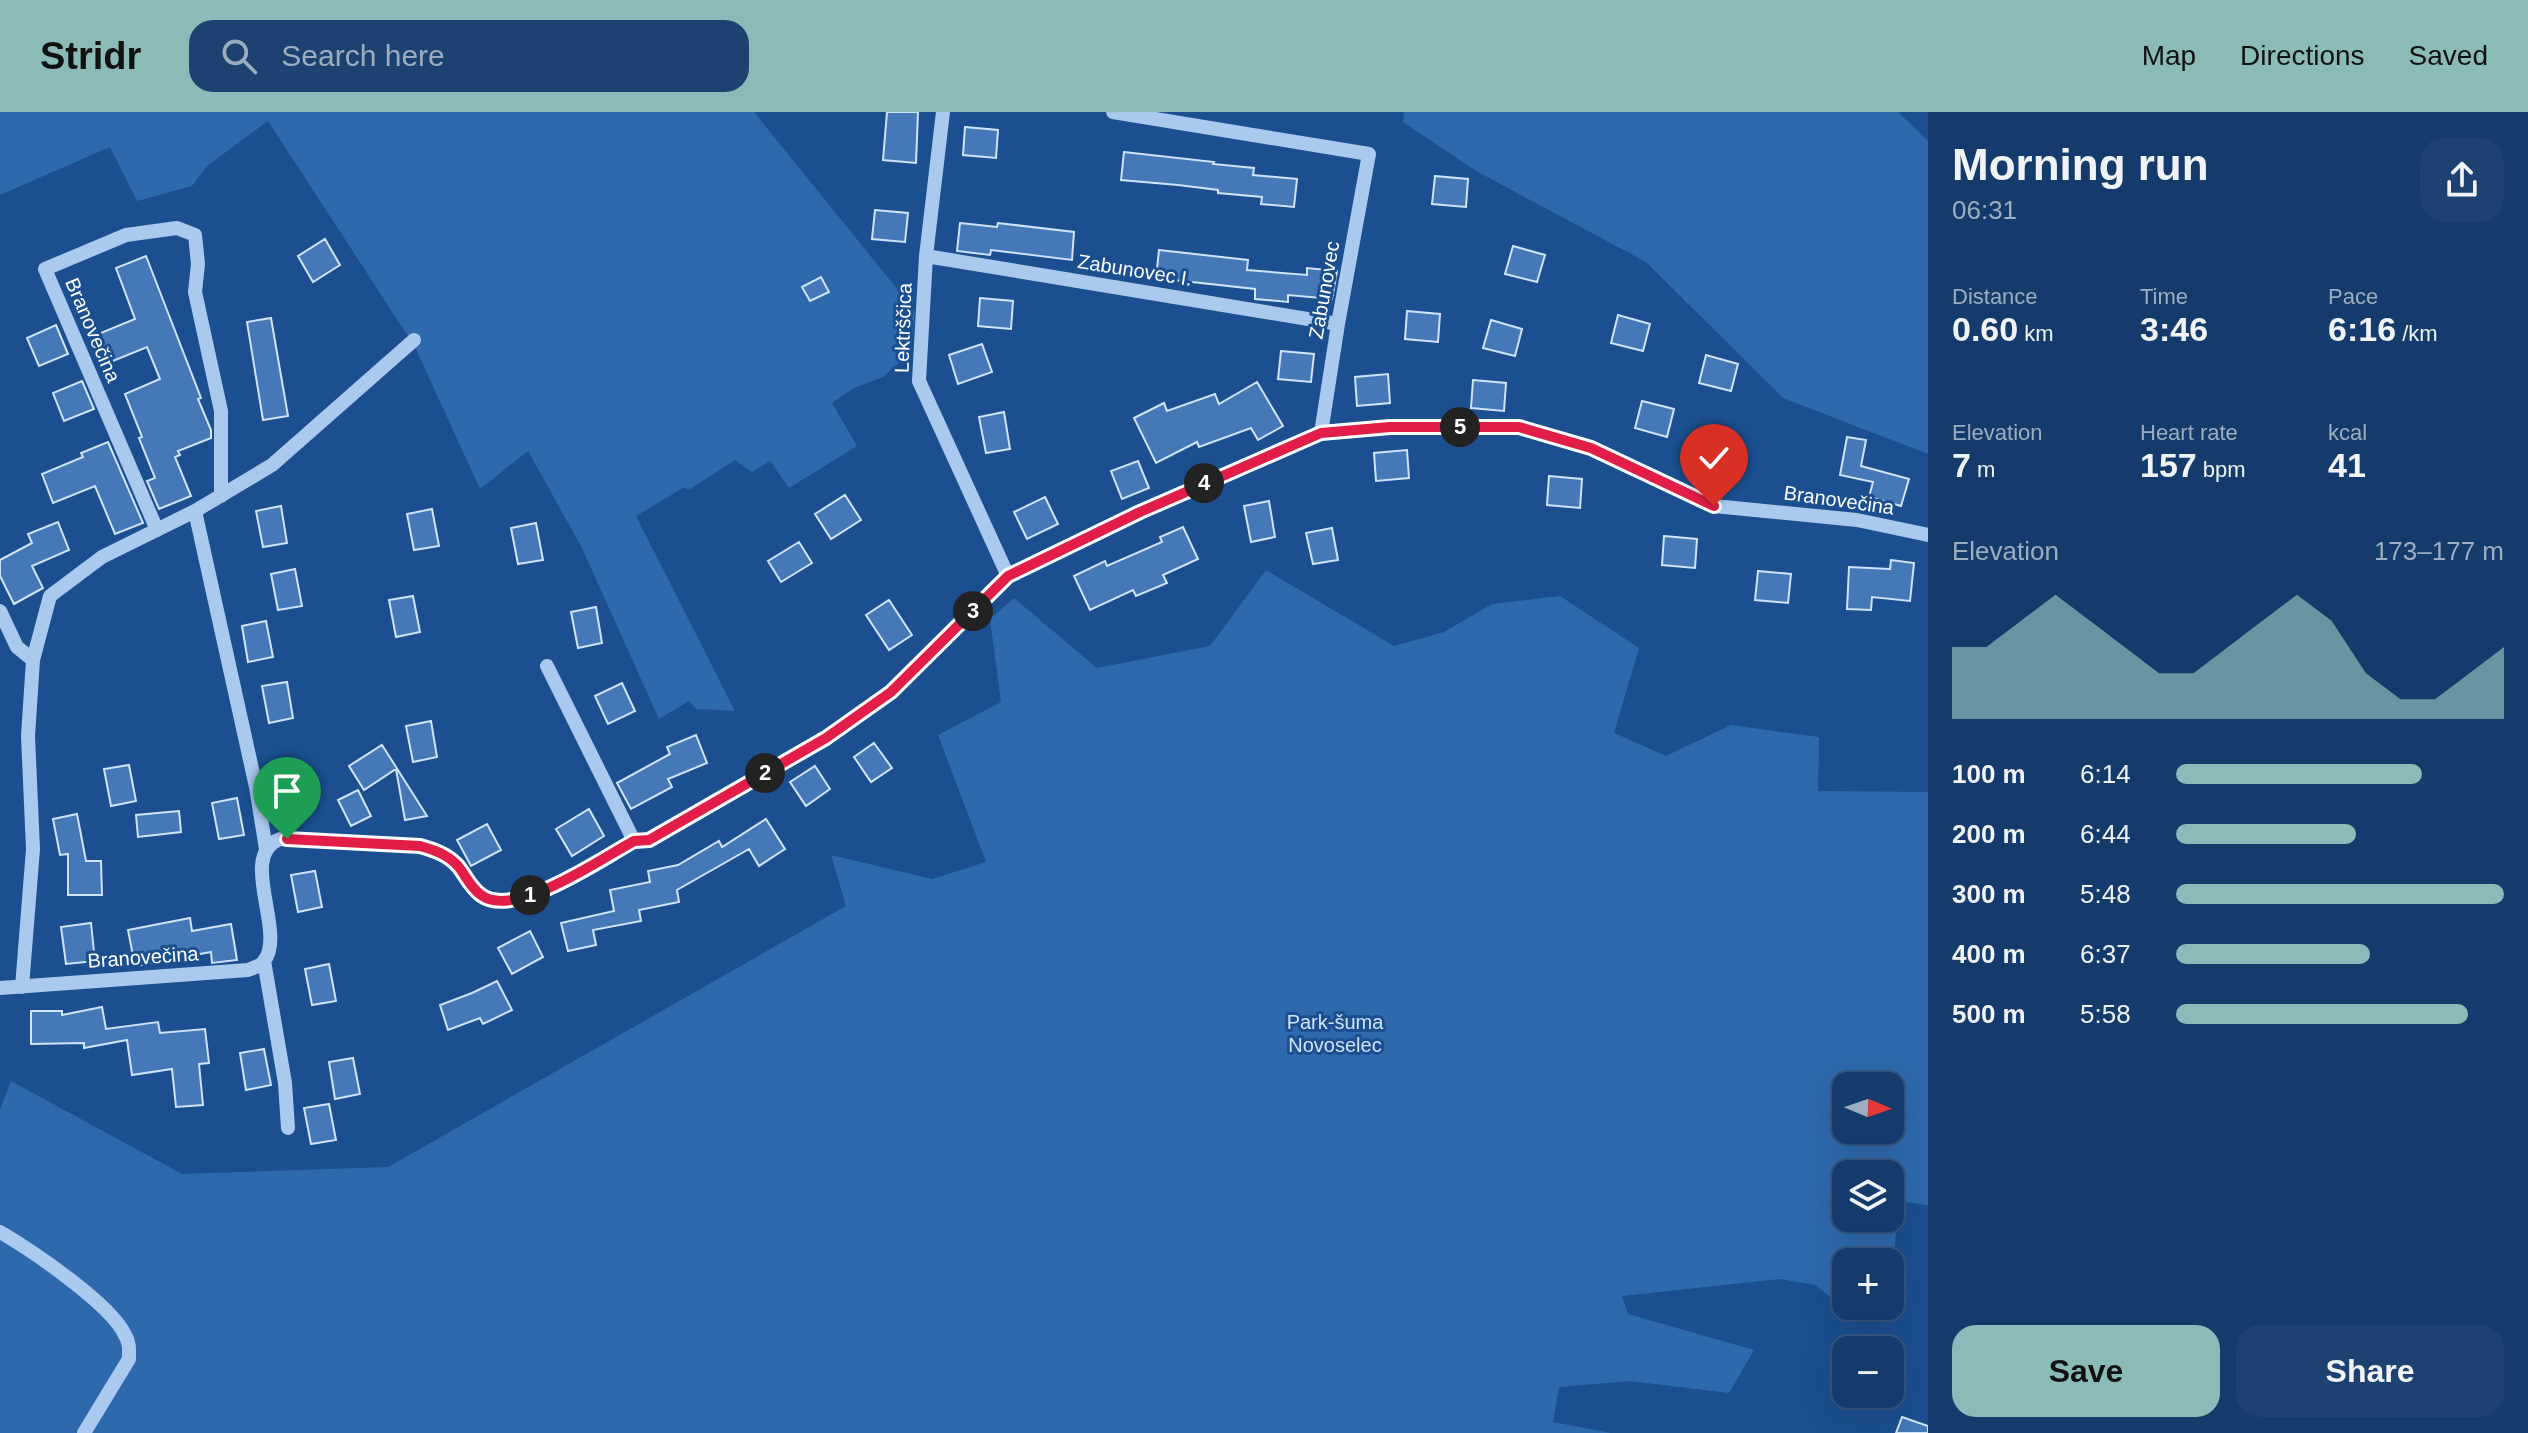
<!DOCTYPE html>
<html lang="en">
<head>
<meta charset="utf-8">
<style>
	body { margin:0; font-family:Helvetica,sans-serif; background:#1d4271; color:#f1f3f6; height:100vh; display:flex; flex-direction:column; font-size:30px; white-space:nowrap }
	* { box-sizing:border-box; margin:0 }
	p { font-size:26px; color:#9dadc1 }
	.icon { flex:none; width:44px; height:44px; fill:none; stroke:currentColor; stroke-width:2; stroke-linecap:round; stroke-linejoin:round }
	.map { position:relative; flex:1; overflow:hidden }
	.drawer { display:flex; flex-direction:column; background:#143b6b; width:600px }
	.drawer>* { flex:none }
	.needle { width:52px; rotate:92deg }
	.controls { position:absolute; left:1832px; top:960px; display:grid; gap:16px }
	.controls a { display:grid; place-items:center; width:72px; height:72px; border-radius:16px; background:#143b6b; box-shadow:0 8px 32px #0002,0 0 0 2px #33557e; font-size:40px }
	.pin { position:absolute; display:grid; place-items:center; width:68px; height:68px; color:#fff; margin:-82px -34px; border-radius:50% 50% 50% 0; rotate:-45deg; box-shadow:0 0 8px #0007 }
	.pin .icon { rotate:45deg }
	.km { position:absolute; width:40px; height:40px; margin:-20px; border-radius:50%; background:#222; color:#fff; font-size:22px; line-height:40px; text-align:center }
	.round { display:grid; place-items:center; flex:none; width:84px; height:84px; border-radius:24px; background:#1d4271 }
	.headline { display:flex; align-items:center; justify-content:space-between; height:136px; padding:0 24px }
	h1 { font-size:44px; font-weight:700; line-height:60px }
	.figures { display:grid; grid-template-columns:repeat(3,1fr); gap:12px; height:136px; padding:8px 24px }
	.figures div { display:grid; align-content:center }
	.figures b { font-size:34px; font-weight:700 }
	.figures small { font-size:22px; font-weight:400 }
	.figures p { font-size:22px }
	.chart { height:224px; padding:16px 24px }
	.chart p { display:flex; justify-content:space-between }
	.chart svg { width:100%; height:144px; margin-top:8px; fill:#8bbbb9; opacity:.7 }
	.button { display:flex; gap:16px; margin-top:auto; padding:16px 24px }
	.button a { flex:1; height:92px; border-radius:24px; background:#8bbbb9; color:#111; font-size:32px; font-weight:700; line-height:92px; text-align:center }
	.button a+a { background:#1d4271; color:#f1f3f6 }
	ul { padding:0 24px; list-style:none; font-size:26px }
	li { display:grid; grid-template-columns:128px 96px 1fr; align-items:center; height:60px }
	li i { height:20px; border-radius:10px; background:#8bbbb9 }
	header { display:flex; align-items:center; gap:48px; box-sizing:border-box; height:112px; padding:0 40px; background:#8bbbb9; color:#111 }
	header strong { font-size:38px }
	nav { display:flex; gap:44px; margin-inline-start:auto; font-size:28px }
	.search { width:560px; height:72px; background:#1d4271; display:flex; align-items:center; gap:20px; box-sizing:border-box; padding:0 28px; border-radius:24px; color:#9dadc1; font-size:30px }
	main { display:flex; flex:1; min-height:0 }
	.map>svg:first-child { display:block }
	.green { fill:#2e69ad; fill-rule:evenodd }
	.building { fill:#4478b7; stroke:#cfe3fa; stroke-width:2 }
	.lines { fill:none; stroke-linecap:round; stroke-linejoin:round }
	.minor { stroke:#a9c9ee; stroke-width:14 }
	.route-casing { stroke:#fff; stroke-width:16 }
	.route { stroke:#e11d48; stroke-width:10 }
	.labels { text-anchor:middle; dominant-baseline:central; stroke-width:6; stroke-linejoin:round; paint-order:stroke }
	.street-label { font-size:20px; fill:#fff; stroke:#1b4f8f }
	.park-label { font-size:20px; fill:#cfe3fa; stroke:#1b4f8f }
</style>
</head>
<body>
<header>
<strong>Stridr</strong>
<div class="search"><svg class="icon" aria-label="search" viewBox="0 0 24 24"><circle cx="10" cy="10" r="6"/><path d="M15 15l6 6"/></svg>Search here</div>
<nav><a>Map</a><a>Directions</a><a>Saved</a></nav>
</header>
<main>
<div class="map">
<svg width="1928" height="1321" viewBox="0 0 1928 1321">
	<rect width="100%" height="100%" fill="#1b4f8f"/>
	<path class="green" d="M0 0H754L915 199 911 240 883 265 854 276 832 291 857 334 789 376 770 349 752 360 735 348 690 377 683 376 636 404 735 599 696 597 689 589 659 607 581 434 528 339 480 377 415 235 268 9 207 54 192 74 137 89 110 35 0 83Z
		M1404 0H1898L1928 29V342L1783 286 1646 150 1476 59 1403 10Z
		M1266 458 1394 534 1444 520 1492 492 1560 484 1639 536 1614 621 1666 644 1731 613 1819 625 1818 679 1928 680V1093L1898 1089 1892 1175 1899 1199 1876 1204 1872 1194H1890V1150H1846V1188L1833 1187 1815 1173 1780 1167 1622 1184 1628 1202 1754 1238 1729 1281 1630 1269 1559 1275 1553 1310 1611 1321H0V997L11 969 182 1062 388 1055 846 794 831 743 932 767 986 750 938 623 1001 590 990 507 1014 486 1097 556 1210 534ZM1846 974H1890V1018H1846ZM1846 1062H1890V1106H1846Z"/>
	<path class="building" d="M887 0H918L916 51 883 48Z
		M965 15 998 18 996 46 963 43Z
		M1124 40 1214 50 1213 52 1254 56 1253 63 1297 67 1294 95 1261 92 1262 85 1218 81V78L1178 73 1121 68Z
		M1435 64 1468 67 1466 95 1432 92Z
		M875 98 908 101 905 130 872 127Z
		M960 111 997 115 998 111 1074 120 1072 148 991 138 990 143 957 139Z
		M325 127 340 153 313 170 298 144Z
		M1513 134 1545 143 1537 170 1505 162Z
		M1159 138 1248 148 1247 158 1307 163V156L1337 159 1332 187 1288 183V190L1255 187V177L1156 166Z
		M146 144 201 286 198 287 211 318V326L178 339 180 343 175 345 191 384 159 397 147 369 155 366 139 326 142 325 125 282 160 267 147 235 108 251 96 223 135 207 116 156Z
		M821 165 829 180 810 189 802 175Z
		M980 186 1013 189 1011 217 978 214Z
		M1407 199 1440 202 1438 230 1405 227Z
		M1618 203 1650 212 1643 239 1611 231Z
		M271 206 288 304 263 308 247 210Z
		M1491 208 1522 217 1515 244 1483 236Z
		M56 213 68 242 39 254 27 226Z
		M982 232 992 260 958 272 949 243Z
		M1281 239 1314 242 1311 270 1278 267Z
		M1706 243 1738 252 1731 279 1699 271Z
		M1388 262 1390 291 1357 294 1355 265Z
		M1473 268 1506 271 1504 299 1471 296Z
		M82 269 94 297 64 309 53 281Z
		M1257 270 1283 314 1258 328 1251 316 1199 335 1197 330 1156 351 1134 306 1164 291 1167 299 1215 282 1219 292Z
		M1642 289 1674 297 1667 325 1635 316Z
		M1004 300 1010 337 986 341 979 305Z
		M1847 325 1866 328 1861 354 1909 367 1901 394 1869 385 1873 370 1840 363Z
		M108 330 143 411 115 422 95 374 53 391 42 362 83 345 81 341Z
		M1407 338 1409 366 1376 369 1374 341Z
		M1138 349 1149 376 1122 387 1111 359Z
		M1549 364 1582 367 1580 396 1547 393Z
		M845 383 861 408 831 427 815 402Z
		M1045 385 1058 412 1027 427 1014 400Z
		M1269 389 1275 425 1251 430 1244 394Z
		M281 394 287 431 263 435 256 399Z
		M432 397 439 434 414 438 407 402Z
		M58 410 69 438 32 454 43 476 14 492 0 464V448L32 431 28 422Z
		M536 411 543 448 518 452 511 416Z
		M1183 415 1198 447 1163 463 1167 471 1136 484 1133 478 1090 498 1074 464 1105 449 1107 454 1162 430 1160 425Z
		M1332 416 1338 448 1313 452 1306 421Z
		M1664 424 1697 427 1695 456 1662 453Z
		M799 430 812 451 781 470 768 449Z
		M1891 448 1914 451 1910 489 1872 485 1871 498 1847 497 1849 455 1890 457Z
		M295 457 302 494 278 498 271 462Z
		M1758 459 1791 462 1788 491 1755 488Z
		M413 484 420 520 396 525 389 488Z
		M889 488 912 523 889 538 866 503Z
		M596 495 602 531 578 536 571 500Z
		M266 509 273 545 248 550 242 514Z
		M287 570 293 606 269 611 262 574Z
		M622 571 635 599 608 612 595 584Z
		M431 609 437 645 413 650 406 614Z
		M696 623 707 651 668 667 672 675 631 697 617 671 670 642 667 635Z
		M874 631 892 656 871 670 854 645Z
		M382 633 396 655 427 704 405 708 396 657 364 678 349 654Z
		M129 653 136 689 111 694 104 657Z
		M815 654 830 677 806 694 790 670Z
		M358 678 371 704 351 714 338 688Z
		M237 686 244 723 219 727 212 691Z
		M589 697 604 724 572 744 556 717Z
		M179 699 181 720 138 725 136 703Z
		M77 702 86 749H101L102 783H68V742L60 743 53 707Z
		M766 707 785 737 759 754 749 737 677 778 679 790 639 798 641 809 593 818 596 833 568 839 561 811 614 799 610 778 650 770 648 759 678 753 719 729 722 735Z
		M487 712 501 738 471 754 457 728Z
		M315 759 322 795 298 800 291 763Z
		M190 806 192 819 231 812 237 848 212 851 211 840 135 854 128 818Z
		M91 811 95 849 66 852 61 815Z
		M530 819 543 845 512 862 498 836Z
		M329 852 336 889 312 893 305 857Z
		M497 869 512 898 483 912 480 906 448 918 440 893 472 881Z
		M102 895 106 917 158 910 160 921 205 917 209 951 199 952 203 993 176 995 172 957 132 963 127 928 84 936V931L31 932V899H62V903Z
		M264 937 271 973 246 978 240 941Z
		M353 946 360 982 335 987 329 950Z
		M329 992 336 1028 311 1032 304 996Z
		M1902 1305 1928 1314V1321H1896Z"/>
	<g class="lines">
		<path class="minor" d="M943 0 926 144 919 269 1008 464
			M1113 0 1369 42 1338 212 1321 321
			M926 144 1338 212
			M195 399 256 675 266 737
			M157 418 45 157 126 123 177 116 195 123 198 152 195 180 221 299V384
			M0 499 17 535 33 548
			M547 554 634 729
			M264 849 285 971 288 1016
			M22 875 33 737 28 624 33 548 50 484 102 445 195 399 272 353 414 228
			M0 876 248 858C253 856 261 854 264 849 287 820 237 744 280 727L420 734C434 738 448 742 458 754 466 764 470 775 481 783 515 808 602 746 634 729L649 728 826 626 891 580 1008 464 1140 400 1321 321 1390 315H1519L1591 336 1714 394 1857 408 1928 423
			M0 1120C31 1138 111 1192 125 1223 130 1231 129 1238 129 1247L84 1321"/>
	</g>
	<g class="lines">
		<defs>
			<path id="route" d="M287 727 420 734C434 738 447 742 458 754 466 764 470 775 481 783 514 808 602 746 634 729L649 728 826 626 891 580 1008 464 1140 400 1321 321 1390 315H1519L1591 336 1714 394"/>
		</defs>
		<use href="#route" class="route-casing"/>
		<use href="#route" class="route"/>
	</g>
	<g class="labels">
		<g class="street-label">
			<text transform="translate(1135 158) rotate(9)">Zabunovec I.</text>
			<text transform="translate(1324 178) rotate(-80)">Zabunovec</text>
			<text transform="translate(903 216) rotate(-88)">Lektrščica</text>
			<text transform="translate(93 218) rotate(67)">Branovečina</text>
			<text transform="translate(1839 388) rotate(8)">Branovečina</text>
			<text transform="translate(143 845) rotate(-4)">Branovečina</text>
		</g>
		<g class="park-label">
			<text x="1335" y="910">Park-šuma<tspan x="1335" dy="23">Novoselec</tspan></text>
		</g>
	</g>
</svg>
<div class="controls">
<a><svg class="needle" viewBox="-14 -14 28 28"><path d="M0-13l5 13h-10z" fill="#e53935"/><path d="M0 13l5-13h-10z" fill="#9dadc1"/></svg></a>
<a><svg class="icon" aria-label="layers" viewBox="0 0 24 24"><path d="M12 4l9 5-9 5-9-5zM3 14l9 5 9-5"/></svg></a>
<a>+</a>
<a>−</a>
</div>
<div class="pin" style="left:287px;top:727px;background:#1e9e55"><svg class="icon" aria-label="arrive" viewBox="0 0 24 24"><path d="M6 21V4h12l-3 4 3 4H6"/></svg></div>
<div class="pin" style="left:1714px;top:394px;background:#d93025"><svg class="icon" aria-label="check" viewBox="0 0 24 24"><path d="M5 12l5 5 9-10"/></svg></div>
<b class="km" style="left:530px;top:783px">1</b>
<b class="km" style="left:765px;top:661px">2</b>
<b class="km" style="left:973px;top:499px">3</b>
<b class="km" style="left:1204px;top:371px">4</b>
<b class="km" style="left:1460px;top:315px">5</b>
</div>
<section class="drawer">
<div class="headline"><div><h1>Morning run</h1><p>06:31</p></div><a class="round"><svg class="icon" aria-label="share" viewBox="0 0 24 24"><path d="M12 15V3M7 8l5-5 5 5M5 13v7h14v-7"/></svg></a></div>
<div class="figures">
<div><p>Distance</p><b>0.60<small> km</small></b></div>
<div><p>Time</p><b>3:46</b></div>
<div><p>Pace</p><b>6:16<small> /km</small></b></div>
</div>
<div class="figures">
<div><p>Elevation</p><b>7<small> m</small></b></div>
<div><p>Heart rate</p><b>157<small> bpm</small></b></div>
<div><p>kcal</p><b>41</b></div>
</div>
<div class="chart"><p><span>Elevation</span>173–177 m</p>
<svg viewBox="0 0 160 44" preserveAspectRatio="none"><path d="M0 44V22L10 22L20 14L30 6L40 14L50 22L60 30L70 30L80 22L90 14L100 6L110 14L120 30L130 38L140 38L150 30L160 22V44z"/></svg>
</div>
<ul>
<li><b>100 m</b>6:14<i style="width:75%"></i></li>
<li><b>200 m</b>6:44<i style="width:55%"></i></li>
<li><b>300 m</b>5:48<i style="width:100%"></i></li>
<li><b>400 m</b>6:37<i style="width:59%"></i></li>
<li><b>500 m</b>5:58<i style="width:89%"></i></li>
</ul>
<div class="button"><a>Save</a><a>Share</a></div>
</section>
</main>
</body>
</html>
